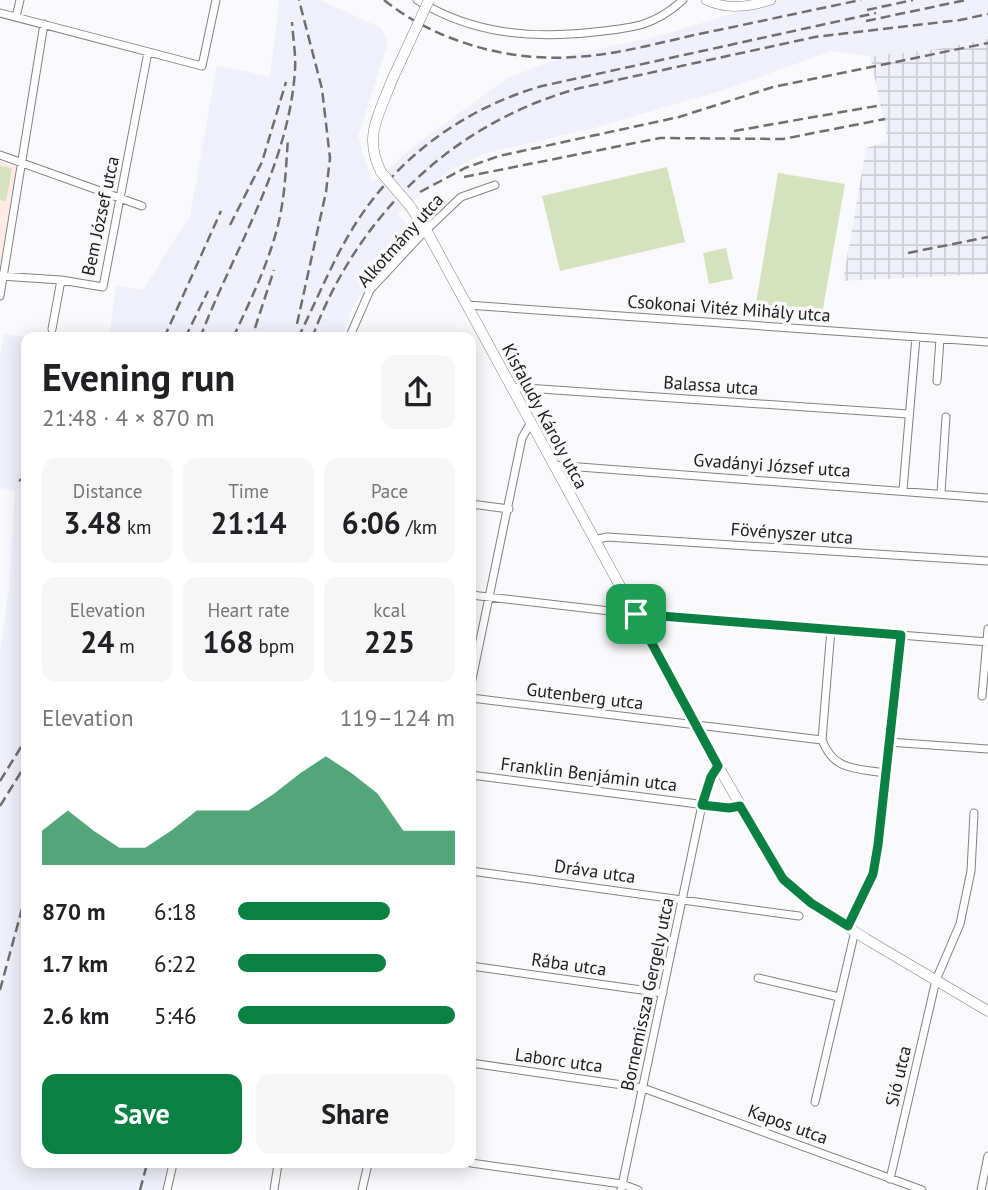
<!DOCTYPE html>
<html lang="en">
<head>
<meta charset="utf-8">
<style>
	body { margin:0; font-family:"PT Sans",sans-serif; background:#f6f6f6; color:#202124; height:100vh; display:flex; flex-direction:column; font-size:26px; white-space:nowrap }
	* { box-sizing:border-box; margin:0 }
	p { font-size:23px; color:#757577 }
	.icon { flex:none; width:38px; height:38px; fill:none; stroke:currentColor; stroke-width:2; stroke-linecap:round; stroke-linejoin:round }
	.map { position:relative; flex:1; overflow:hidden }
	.sheet { position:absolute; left:21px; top:332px; width:455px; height:836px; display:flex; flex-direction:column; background:#fff; border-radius:14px; box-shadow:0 4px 18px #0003 }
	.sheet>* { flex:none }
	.pin { position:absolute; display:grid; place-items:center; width:60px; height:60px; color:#fff; margin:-30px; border-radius:14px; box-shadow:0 4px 10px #0006 }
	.round { display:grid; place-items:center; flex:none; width:74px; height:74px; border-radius:14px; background:#f6f6f6 }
	.head { display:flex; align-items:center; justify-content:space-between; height:119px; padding:0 21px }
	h1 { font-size:38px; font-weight:800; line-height:52px }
	.metrics { display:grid; grid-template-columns:repeat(3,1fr); gap:10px; height:119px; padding:7px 21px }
	.metrics div { display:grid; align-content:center; border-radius:14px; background:#f6f6f6; text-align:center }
	.metrics b { font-size:30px; font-weight:800 }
	.metrics small { font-size:19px; font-weight:400 }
	.metrics p { font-size:19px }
	.chart { height:196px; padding:14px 21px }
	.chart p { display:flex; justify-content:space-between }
	.chart svg { width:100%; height:126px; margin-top:7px; fill:#0b8043; opacity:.7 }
	.button { display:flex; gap:14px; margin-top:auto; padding:14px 21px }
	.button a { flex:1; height:80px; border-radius:14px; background:#0b8043; color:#fff; font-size:28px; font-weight:800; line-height:80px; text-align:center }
	.button a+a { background:#f6f6f6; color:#202124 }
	ul { padding:0 21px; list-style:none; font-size:23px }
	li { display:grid; grid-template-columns:112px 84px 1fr; align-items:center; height:52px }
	li i { height:18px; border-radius:9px; background:#0b8043 }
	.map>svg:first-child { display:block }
	.industrial { fill:url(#industrial-grid) }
	.education { fill:#ffebe3 }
	.built { fill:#f0f0fa }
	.pitch { fill:#d6e1bd }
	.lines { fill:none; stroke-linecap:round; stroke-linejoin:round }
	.minor-casing { stroke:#808182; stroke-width:9 }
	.tertiary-casing { stroke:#808182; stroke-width:10 }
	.secondary-casing { stroke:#808182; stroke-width:11 }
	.minor { stroke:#fff; stroke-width:7 }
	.tertiary { stroke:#fff; stroke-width:9 }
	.secondary { stroke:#fff; stroke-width:10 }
	.rail { stroke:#6f6f71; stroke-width:2.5; stroke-dasharray:10 5; stroke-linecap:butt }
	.secondary-bridge-casing { stroke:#808182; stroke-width:11; stroke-linecap:butt }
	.secondary-bridge { stroke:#fff; stroke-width:10 }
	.route-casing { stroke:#fff; stroke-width:14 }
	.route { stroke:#0b8043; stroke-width:9 }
	.labels { text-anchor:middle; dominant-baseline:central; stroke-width:7; stroke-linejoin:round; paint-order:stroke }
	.street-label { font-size:18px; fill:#202021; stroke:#f9f9fb }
</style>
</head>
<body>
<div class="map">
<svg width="988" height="1190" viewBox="0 0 988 1190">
	<defs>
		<pattern id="industrial-grid" width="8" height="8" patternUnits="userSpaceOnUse" patternTransform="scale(1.75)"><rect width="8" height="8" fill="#f0f0fa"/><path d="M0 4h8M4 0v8" fill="none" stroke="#ceced6"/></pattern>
	</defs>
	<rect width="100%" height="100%" fill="#f9f9fb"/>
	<path class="industrial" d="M988 39V274L843 281 866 148 888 141 870 56 937 49Z"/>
	<path class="education" d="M0 161 16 167 0 265Z"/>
	<path class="built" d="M279 0H320L381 28 388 42 358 137 372 183 414 146 509 77 572 54 647 39 779 0H988V39L937 49 870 56 831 51 730 88 594 128 482 154 441 176 398 214 410 228 378 267 352 308 342 338H109L116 286 143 290 190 216 217 65 270 77Z
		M4 334 30 338H26V1164H167L162 1190H0V651L9 587 15 491 0 488V355Z"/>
	<path class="pitch" d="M0 166 12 168 6 201 0 200Z
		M667 167 685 242 560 271 542 196Z
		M778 173 845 184 822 314 756 303Z
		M726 248 733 279 709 284 703 253Z"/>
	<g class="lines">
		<defs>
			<path id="minor" d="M417 0C472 34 531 39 594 32 632 28 653 27 683 0
				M0 13 202 66 216 0
				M16 17 20 0
				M0 155 142 206
				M0 276 61 280 103 287 148 52
				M0 296 44 24
				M467 305 988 342
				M52 329 61 280
				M349 338 370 290 422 234 461 197 495 185
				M937 381 940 339
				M511 387 908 414
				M553 465 988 498
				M903 490 916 337
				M941 493 946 417
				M471 504 509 509
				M594 540 607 537 988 561
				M471 595 636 614 988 642
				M831 629 822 740C834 771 855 768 884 773
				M471 684 522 438 531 422
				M982 696 988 629
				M471 698 822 740
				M888 742 988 749
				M471 775 729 808 740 805
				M471 871 799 916
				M848 926 873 874 878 845 901 635
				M471 966 663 993
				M758 978 839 997
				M471 1063 643 1088 922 1190
				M815 1102 855 931
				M471 1163 622 1184 638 1190
				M890 1179 936 980 960 924 971 871 974 813
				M167 1190 173 1164
				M274 1190 278 1164
				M362 1190 368 1164
				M621 1190 702 805 711 777 718 766
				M981 1190 988 1156"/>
			<path id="tertiary" d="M706 0C727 10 748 7 771 0"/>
			<path id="secondary" d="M381 172C363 136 379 115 392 80
				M410 206 426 230 718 766 783 879 811 903 866 939 988 1011"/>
		</defs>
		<use href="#minor" class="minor-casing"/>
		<use href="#tertiary" class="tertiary-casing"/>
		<use href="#secondary" class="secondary-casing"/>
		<use href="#minor" class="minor"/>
		<use href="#tertiary" class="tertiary"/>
		<use href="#secondary" class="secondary"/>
		<path class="rail" d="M384 0C435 41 508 62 574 57 616 55 658 43 699 34 753 23 807 11 861 0
			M867 10 913 0
			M866 21 966 0
			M734 131 882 105
			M464 177 660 138 783 139 885 119
			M420 192 465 168 499 156 679 117 773 87 988 43
			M230 225 262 162 286 82
			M908 253 988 237
			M297 324 326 192 330 158 322 89 299 0
			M255 328 274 270
			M164 338 221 211
			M185 338 208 291
			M200 338C233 251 289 166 295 70 296 55 293 38 292 22
			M233 338C250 301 268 265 278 225 285 197 286 167 288 138
			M298 338C317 300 333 259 356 223 399 156 465 108 542 86L876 13
			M312 338C357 215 454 122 580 88L815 37 960 20 988 14
			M19 481 26 476
			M0 781 26 739
			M0 806 26 764
			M0 990 26 894
			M140 1190 147 1164"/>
		<defs>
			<path id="secondary-bridge" d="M392 80 429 0
				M381 172 410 206"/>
		</defs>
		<use href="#secondary-bridge" class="secondary-bridge-casing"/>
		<use href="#secondary-bridge" class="secondary-bridge"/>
	</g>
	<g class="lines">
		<defs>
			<path id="route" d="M636 614 901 635 878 845 873 874 848 926 811 903 783 879 740 806 729 808 702 805 711 777 718 766Z"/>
		</defs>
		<use href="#route" class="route-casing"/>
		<use href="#route" class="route"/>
	</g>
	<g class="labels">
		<g class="street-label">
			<text transform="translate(100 216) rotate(-78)">Bem József utca</text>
			<text transform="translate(400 240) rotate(-48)">Alkotmány utca</text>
			<text transform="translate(729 308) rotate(4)">Csokonai Vitéz Mihály utca</text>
			<text transform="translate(711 385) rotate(4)">Balassa utca</text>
			<text transform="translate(545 416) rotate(62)">Kisfaludy Károly utca</text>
			<text transform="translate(772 465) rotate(4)">Gvadányi József utca</text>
			<text transform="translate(792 533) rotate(4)">Fövényszer utca</text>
			<text transform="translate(585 696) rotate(7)">Gutenberg utca</text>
			<text transform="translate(589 774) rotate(7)">Franklin Benjámin utca</text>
			<text transform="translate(595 871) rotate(8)">Dráva utca</text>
			<text transform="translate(569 964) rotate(8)">Rába utca</text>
			<text transform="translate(647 994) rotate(-78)">Bornemissza Gergely utca</text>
			<text transform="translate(559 1060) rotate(8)">Laborc utca</text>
			<text transform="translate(898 1076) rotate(-77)">Sió utca</text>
			<text transform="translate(788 1124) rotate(20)">Kapos utca</text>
		</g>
	</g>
</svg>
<div class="pin" style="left:636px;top:614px;background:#1e9e55"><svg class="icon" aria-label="arrive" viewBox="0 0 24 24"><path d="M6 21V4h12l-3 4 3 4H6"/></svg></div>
<section class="sheet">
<div class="head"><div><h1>Evening run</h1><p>21:48 · 4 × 870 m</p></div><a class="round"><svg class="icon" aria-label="share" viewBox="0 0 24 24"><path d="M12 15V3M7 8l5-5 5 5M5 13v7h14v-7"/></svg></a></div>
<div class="metrics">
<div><p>Distance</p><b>3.48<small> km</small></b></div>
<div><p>Time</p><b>21:14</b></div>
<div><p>Pace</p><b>6:06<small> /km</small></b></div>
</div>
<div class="metrics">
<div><p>Elevation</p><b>24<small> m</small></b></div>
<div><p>Heart rate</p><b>168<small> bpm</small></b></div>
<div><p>kcal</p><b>225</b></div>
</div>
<div class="chart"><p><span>Elevation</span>119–124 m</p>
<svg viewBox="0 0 160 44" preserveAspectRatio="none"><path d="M0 44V32L10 25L20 32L30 38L40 38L50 32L60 25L70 25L80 25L90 19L100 12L110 6L120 12L130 19L140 32L150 32L160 32V44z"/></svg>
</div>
<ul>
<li><b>870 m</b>6:18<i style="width:70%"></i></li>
<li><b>1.7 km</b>6:22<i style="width:68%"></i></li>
<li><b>2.6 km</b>5:46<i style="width:100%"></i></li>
</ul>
<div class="button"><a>Save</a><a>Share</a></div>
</section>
</div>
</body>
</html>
